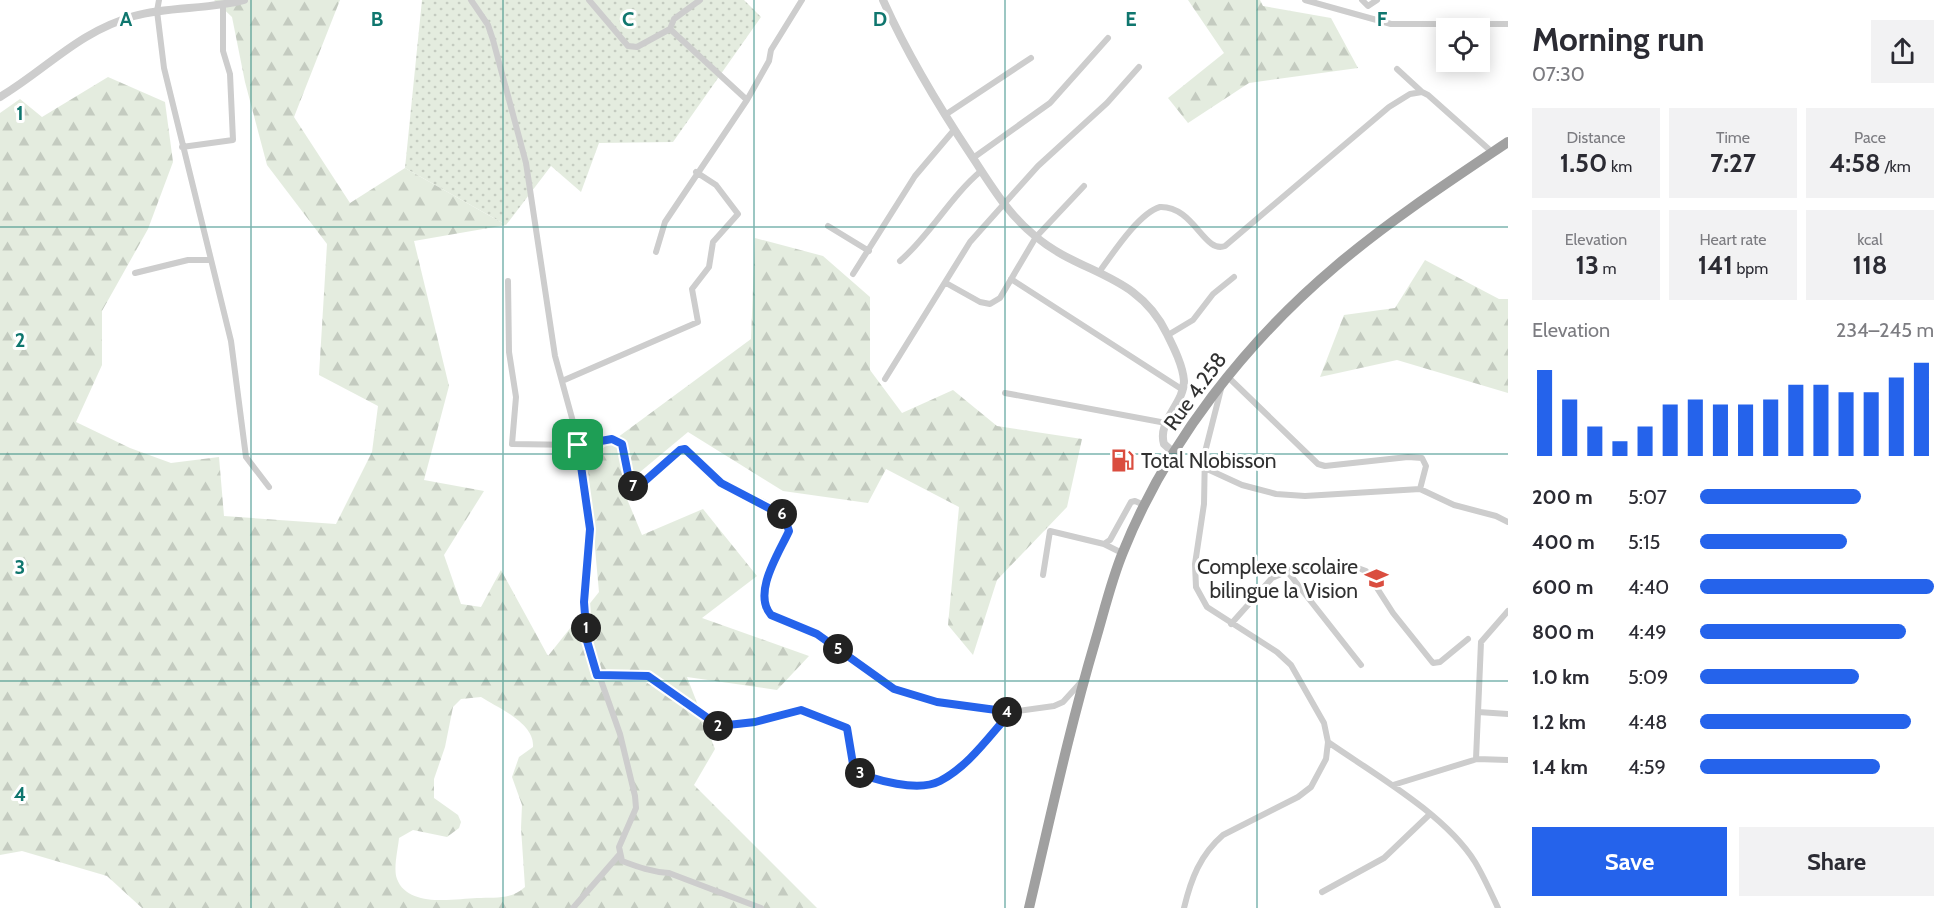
<!DOCTYPE html>
<html lang="en">
<head>
<meta charset="utf-8">
<style>
	body { margin:0; font-family:Cabin,sans-serif; background:#f2f2f3; color:#2b2b33; height:100vh; display:flex; flex-direction:column; font-size:22px; white-space:nowrap }
	* { box-sizing:border-box; margin:0 }
	p { font-size:20px; color:#7c7c81 }
	.icon { flex:none; width:33px; height:33px; fill:none; stroke:currentColor; stroke-width:2; stroke-linecap:round; stroke-linejoin:round }
	.map { position:relative; flex:1; overflow:hidden }
	.drawer { display:flex; flex-direction:column; background:#fff; width:450px }
	.drawer>* { flex:none }
	.tools { position:absolute; left:1436px; top:18px; display:grid; gap:12px }
	.tools a { display:grid; place-items:center; width:54px; height:54px; border-radius:0px; background:#fff; box-shadow:0 3px 15px #0003; font-size:30px }
	.pin { position:absolute; display:grid; place-items:center; width:51px; height:51px; color:#fff; margin:-26px; border-radius:12px; box-shadow:0 3px 9px #0006 }
	.km { position:absolute; width:30px; height:30px; margin:-15px; border-radius:50%; background:#222; color:#fff; font-size:16px; line-height:30px; text-align:center }
	.round { display:grid; place-items:center; flex:none; width:63px; height:63px; border-radius:0px; background:#f2f2f3 }
	.summary { display:flex; align-items:center; justify-content:space-between; height:102px; padding:0 24px }
	h1 { font-size:33px; font-weight:700; line-height:45px }
	.stats { display:grid; grid-template-columns:repeat(3,1fr); gap:9px; height:102px; padding:6px 24px }
	.stats div { display:grid; align-content:center; border-radius:0px; background:#f2f2f3; text-align:center }
	.stats b { font-size:26px; font-weight:700 }
	.stats small { font-size:16px; font-weight:400 }
	.stats p { font-size:16px }
	.chart { height:168px; padding:12px 24px }
	.chart p { display:flex; justify-content:space-between }
	.chart svg { width:100%; height:108px; margin-top:6px; stroke:#2563eb; stroke-width:6 }
	.action { display:flex; gap:12px; margin-top:auto; padding:12px 24px }
	.action a { flex:1; height:69px; border-radius:0px; background:#2563eb; color:#fff; font-size:24px; font-weight:700; line-height:69px; text-align:center }
	.action a+a { background:#f2f2f3; color:#2b2b33 }
	ul { padding:0 24px; list-style:none; font-size:20px }
	li { display:grid; grid-template-columns:96px 72px 1fr; align-items:center; height:45px }
	li i { height:15px; border-radius:8px; background:#2563eb }
	main { display:flex; flex:1; min-height:0 }
	.map>svg:first-child { display:block }
	.grass { fill:url(#grass-dots) }
	.forest { fill:url(#forest-firs); fill-rule:evenodd }
	.lines { fill:none; stroke-linecap:round; stroke-linejoin:round }
	.minor { stroke:#cdcdcd; stroke-width:6 }
	.tertiary { stroke:#cdcdcd; stroke-width:8 }
	.trunk { stroke:#a0a0a0; stroke-width:10 }
	.route-casing { stroke:#fff; stroke-width:12 }
	.route { stroke:#2563eb; stroke-width:8 }
	.grid { fill:none; stroke:#0f766e; stroke-width:1.5; stroke-opacity:0.55 }
	.labels { text-anchor:middle; dominant-baseline:central; stroke-width:6; stroke-linejoin:round; paint-order:stroke }
	.street-label { font-size:21px; fill:#303030; stroke:#fff }
	.poi-label { font-size:21px; fill:#303030; stroke:#fff; text-anchor:start }
	.grid-label { font-size:20px; text-anchor:middle; font-weight:bold; fill:#0f766e; stroke:#fff; stroke-width:6; stroke-linejoin:round; paint-order:stroke }
</style>
</head>
<body>
<main>
<div class="map">
<svg width="1508" height="908" viewBox="0 0 1508 908">
	<defs>
		<pattern id="grass-dots" width="8" height="8" patternUnits="userSpaceOnUse" patternTransform="scale(1.5)"><rect width="8" height="8" fill="#e4ecdf"/><path d="M2 2h.1M6 6h.1" fill="none" stroke="#c4cbc0" stroke-width="1.8" stroke-linecap="round"/></pattern>
		<pattern id="forest-firs" width="22" height="20" patternUnits="userSpaceOnUse" patternTransform="scale(1.5)"><rect width="22" height="20" fill="#e4ecdf"/><path d="M5 1l3.5 6h-7zM16 11l3.5 6h-7z" fill="#c4cbc0"/></pattern>
	</defs>
	<rect width="100%" height="100%" fill="#fff"/>
	<path class="grass" d="M422 0H744L761 17 673 142 599 143 581 192 551 166 506 225 405 168Z"/>
	<path class="forest" d="M214 0H340L294 117 350 203 405 168 506 225 414 241 449 386 424 480 484 491 444 555 461 604 481 607 501 570 548 656 599 592 587 460 751 339 755 238 823 256 870 297V370L902 413 953 390 997 426 1082 439 1067 507 997 580 973 655 948 625 959 507 886 469 868 503 783 491 688 432 622 487 642 535 703 509 757 576 702 618 809 656 777 690 687 677 715 749 694 785 817 908H142L107 876 22 851 0 855V113L20 99 42 117 108 77 165 102 173 162 148 229 102 311V365L76 422 130 448 171 463 219 457 224 516 336 524 372 452 378 406 319 375 327 244 267 165 245 82 232 17ZM481 697C498 708 535 723 533 747L519 757 512 777 522 805 521 828 525 887C511 900 494 897 477 898 454 899 408 908 397 879 393 869 398 849 399 838L413 830 447 837 459 828 461 822 458 815 434 798V779L445 747 453 707 461 699Z
		M1188 0H1260L1263 6 1331 18 1358 68 1249 83 1188 123 1168 98 1224 53Z
		M1425 260 1499 299H1508V393L1397 360 1320 377 1344 315 1395 308Z"/>
	<g class="lines">
		<path class="minor" d="M159 0 157 11 164 68 231 341 246 457 269 487
			M471 0 488 25 493 40 526 163 555 356 575 429 589 506 590 529 584 601 587 641 620 734 635 796 636 808 619 847 622 861C638 867 652 872 669 873L761 908
			M589 0 628 46 637 47 670 29 747 100 665 222 656 252
			M1305 0 1391 24H1508
			M1362 0 1368 6 1377 0
			M670 29 674 19 700 0
			M1397 69 1422 92
			M747 100 769 61 771 50 802 0
			M945 115 1031 58
			M182 147 233 140 230 74 223 51V4
			M973 158 1050 103 1108 38
			M828 226 869 251
			M900 261C931 234 950 197 981 171
			M1100 271C1113 253 1139 213 1160 207 1194 206 1204 254 1225 246L1389 107 1410 94 1422 92 1428 95 1492 152
			M135 273 188 260H209
			M853 274 915 176 954 130
			M1011 279 1183 390
			M508 281 509 352 516 397 512 444 578 445 618 441C632 451 624 473 633 486L638 487 680 450H688C698 462 708 476 722 484 743 496 787 503 789 531 779 553 752 593 771 615L817 634 893 689 937 702 1011 712 1054 706 1063 702 1082 681
			M946 283 980 302 990 304 1000 298 1036 237 1084 186
			M1168 335 1193 320 1213 294 1234 277
			M1228 377 1318 464 1325 466 1408 457 1422 458 1426 466 1420 489
			M885 379 970 242 1038 166 1107 103 1139 67
			M562 381 698 322 692 289 709 267 713 242 738 214 716 185 696 172
			M1005 393 1166 423
			M1205 468 1242 485 1276 494 1305 496 1420 489 1454 505 1496 516 1508 522
			M1104 544 1122 553
			M1287 571 1361 665
			M1043 575 1050 531 1104 544 1110 540 1131 502 1135 501 1144 505
			M1231 624 1272 578 1297 567 1344 563 1366 571 1393 613 1433 663 1440 662 1468 639
			M597 675 648 676 719 726 755 722 801 710 847 728 854 770C874 781 919 792 940 781 968 766 990 735 1011 712
			M1478 712 1508 714
			M1328 742C1374 774 1445 814 1475 862 1484 877 1491 893 1498 908
			M1476 759 1481 642 1508 611
			M1393 785 1477 759 1508 760
			M1322 892 1384 858 1429 815
			M573 908 619 855
			M1184 908C1191 879 1200 855 1223 835L1298 797 1311 787 1326 759 1328 742 1324 723 1291 665 1277 652 1207 607 1196 587 1195 564 1204 504 1205 452 1221 389"/>
		<path class="tertiary" d="M883 0C908 56 939 107 973 158 992 187 1008 214 1035 236 1081 275 1138 273 1167 334 1174 348 1183 366 1184 381 1184 404 1157 421 1164 444L1174 453
			M0 97C48 68 78 32 134 16 170 6 208 10 244 0"/>
		<path class="trunk" d="M1029 908C1050 819 1069 730 1095 642 1104 612 1111 581 1123 552 1167 442 1246 342 1336 266 1389 221 1450 181 1508 142"/>
	</g>
	<g class="lines">
		<defs>
			<path id="route" d="M612 439 622 444 629 479 633 486 638 487 680 450 685 449 721 483 784 516 789 531C779 553 752 593 771 615L817 634 894 689 937 702 1011 712C990 735 969 766 940 781 919 792 874 781 854 770L847 728 801 710 755 722 719 726 648 676 597 675 587 641 584 602 590 529 578 445Z"/>
		</defs>
		<use href="#route" class="route-casing"/>
		<use href="#route" class="route"/>
	</g>
	<path class="grid" d="M251 0V908M503 0V908M754 0V908M1005 0V908M1257 0V908M0 227H1508M0 454H1508M0 681H1508"/>
	<defs>
		<symbol id="fuel-bare" viewBox="-9 -9 18 18"><path d="M-5.5-6h7V0h2V4h1.3V-2.5L3-4.5l.8-.8L6-3V5H2.5V1h-1V6h-7ZM-4.2-4.7v3.2H.2V-4.7Z" fill="#da4d3f" stroke="#fff" stroke-width="2.5" paint-order="stroke"/></symbol>
		<symbol id="school-bare" viewBox="-9 -9 18 18"><path d="M0-5L7-2L0 1L-7-2ZM-4 1L0 2.5L4 1V4Q0 6-4 4Z" fill="#da4d3f" stroke="#fff" stroke-width="2.5" paint-order="stroke"/></symbol>
	</defs>
	<g fill-rule="evenodd">
		<use href="#fuel-bare" x="1106" y="444" width="33" height="33"/>
		<use href="#school-bare" x="1360" y="562" width="33" height="33"/>
	</g>
	<g class="labels">
		<g class="street-label">
			<text transform="translate(1195 391) rotate(-54)">Rue 4.258</text>
		</g>
		<g class="poi-label">
			<text x="1141" y="460">Total Nlobisson</text>
			<text x="1358" y="566" text-anchor="end">Complexe scolaire<tspan x="1358" dy="24">bilingue la Vision</tspan></text>
		</g>
	</g>
	<g class="grid-label">
		<text x="126" y="26">A</text>
		<text x="377" y="26">B</text>
		<text x="628" y="26">C</text>
		<text x="880" y="26">D</text>
		<text x="1131" y="26">E</text>
		<text x="1382" y="26">F</text>
		<text x="20" y="120">1</text>
		<text x="20" y="347">2</text>
		<text x="20" y="574">3</text>
		<text x="20" y="801">4</text>
	</g>
</svg>
<div class="tools">
<a><svg class="icon" aria-label="locate" viewBox="0 0 24 24"><circle cx="12" cy="12" r="6"/><path d="M12 2v4M12 18v4M2 12h4M18 12h4"/></svg></a>
</div>
<div class="pin" style="left:578px;top:445px;background:#1e9e55"><svg class="icon" aria-label="arrive" viewBox="0 0 24 24"><path d="M6 21V4h12l-3 4 3 4H6"/></svg></div>
<b class="km" style="left:586px;top:628px">1</b>
<b class="km" style="left:718px;top:726px">2</b>
<b class="km" style="left:860px;top:773px">3</b>
<b class="km" style="left:1007px;top:712px">4</b>
<b class="km" style="left:838px;top:649px">5</b>
<b class="km" style="left:782px;top:514px">6</b>
<b class="km" style="left:633px;top:486px">7</b>
</div>
<section class="drawer">
<div class="summary"><div><h1>Morning run</h1><p>07:30</p></div><a class="round"><svg class="icon" aria-label="share" viewBox="0 0 24 24"><path d="M12 15V3M7 8l5-5 5 5M5 13v7h14v-7"/></svg></a></div>
<div class="stats">
<div><p>Distance</p><b>1.50<small> km</small></b></div>
<div><p>Time</p><b>7:27</b></div>
<div><p>Pace</p><b>4:58<small> /km</small></b></div>
</div>
<div class="stats">
<div><p>Elevation</p><b>13<small> m</small></b></div>
<div><p>Heart rate</p><b>141<small> bpm</small></b></div>
<div><p>kcal</p><b>118</b></div>
</div>
<div class="chart"><p><span>Elevation</span>234–245 m</p>
<svg viewBox="0 0 160 44" preserveAspectRatio="none"><path d="M5 44V9M15 44V21M25 44V32M35 44V38M45 44V32M55 44V23M65 44V21M75 44V23M85 44V23M95 44V21M105 44V15M115 44V15M125 44V18M135 44V18M145 44V12M155 44V6"/></svg>
</div>
<ul>
<li><b>200 m</b>5:07<i style="width:69%"></i></li>
<li><b>400 m</b>5:15<i style="width:63%"></i></li>
<li><b>600 m</b>4:40<i style="width:100%"></i></li>
<li><b>800 m</b>4:49<i style="width:88%"></i></li>
<li><b>1.0 km</b>5:09<i style="width:68%"></i></li>
<li><b>1.2 km</b>4:48<i style="width:90%"></i></li>
<li><b>1.4 km</b>4:59<i style="width:77%"></i></li>
</ul>
<div class="action"><a>Save</a><a>Share</a></div>
</section>
</main>
</body>
</html>
